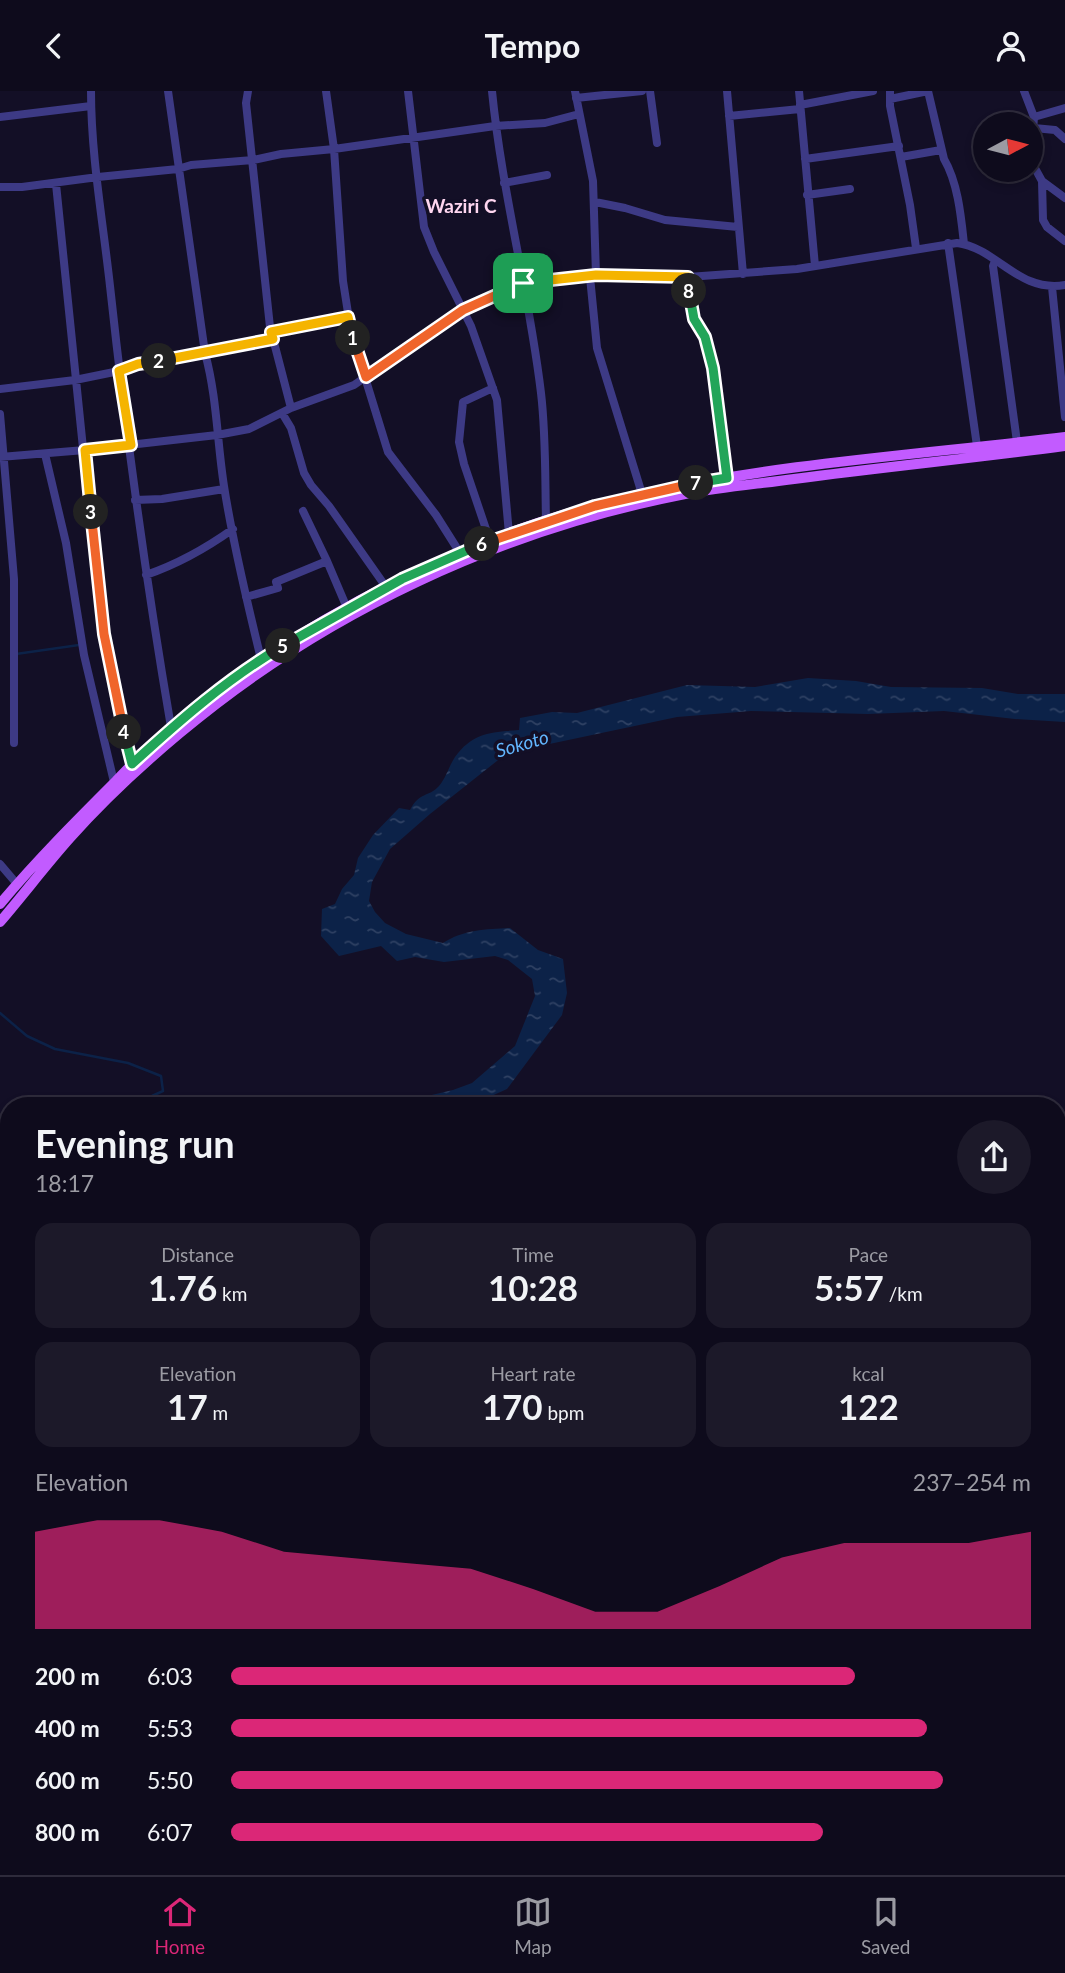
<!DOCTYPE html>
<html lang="en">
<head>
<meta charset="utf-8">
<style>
	body { margin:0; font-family:Lato,sans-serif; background:#1c1929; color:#f1f3f6; height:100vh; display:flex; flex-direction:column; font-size:26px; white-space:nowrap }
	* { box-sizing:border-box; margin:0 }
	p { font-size:23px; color:#9b9ba3 }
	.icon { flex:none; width:38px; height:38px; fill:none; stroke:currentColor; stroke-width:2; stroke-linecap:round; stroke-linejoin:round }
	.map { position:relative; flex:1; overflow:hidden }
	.sheet { position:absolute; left:0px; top:1006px; width:1066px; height:779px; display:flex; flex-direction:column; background:#0e0b1c; border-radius:28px 28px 0 0; box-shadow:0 4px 10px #0003,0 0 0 2px #2e2b3b }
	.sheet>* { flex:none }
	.needle { width:46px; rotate:83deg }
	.buttons { position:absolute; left:973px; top:21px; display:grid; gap:14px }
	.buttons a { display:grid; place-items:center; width:70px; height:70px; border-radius:50%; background:#0e0b1c; box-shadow:0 4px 10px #0003,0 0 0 2px #2e2b3b; font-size:35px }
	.pin { position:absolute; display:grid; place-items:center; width:60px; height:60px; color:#fff; margin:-30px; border-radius:14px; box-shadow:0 4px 10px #0006 }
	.km { position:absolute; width:35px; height:35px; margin:-18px; border-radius:50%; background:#222; color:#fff; font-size:19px; line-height:35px; text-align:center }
	.round { display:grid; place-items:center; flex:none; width:74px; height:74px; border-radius:37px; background:#1c1929 }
	.overview { display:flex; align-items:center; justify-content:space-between; height:119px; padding:0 35px }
	h1 { font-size:38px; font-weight:700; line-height:52px }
	.metrics { display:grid; grid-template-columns:repeat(3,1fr); gap:10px; height:119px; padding:7px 35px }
	.metrics div { display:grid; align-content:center; border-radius:18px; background:#1c1929; text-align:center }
	.metrics b { font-size:35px; font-weight:700 }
	.metrics small { font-size:19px; font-weight:400 }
	.metrics p { font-size:19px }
	.chart { height:196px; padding:14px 35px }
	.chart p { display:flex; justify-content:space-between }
	.chart svg { width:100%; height:126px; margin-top:7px; fill:#db2777; opacity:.7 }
	ul { padding:0 35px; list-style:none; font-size:23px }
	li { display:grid; grid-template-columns:112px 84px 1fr; align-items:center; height:52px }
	li i { height:18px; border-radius:9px; background:#db2777 }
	header { display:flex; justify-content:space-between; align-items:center; height:91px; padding:0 35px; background:#0e0b1c; font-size:32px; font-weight:700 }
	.tabs { display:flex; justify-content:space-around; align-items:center; height:98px; border-top:2px solid #2e2b3b; background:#0e0b1c; font-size:19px; color:#9b9ba3 }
	.tabs a { display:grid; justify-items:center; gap:4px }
	.tabs .on { color:#db2777 }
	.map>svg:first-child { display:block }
	.water { fill:url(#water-ripples) }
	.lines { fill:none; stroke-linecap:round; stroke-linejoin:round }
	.stream { stroke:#0c2248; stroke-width:2.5 }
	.minor { stroke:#3d3a85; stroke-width:8 }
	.major { stroke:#c25bff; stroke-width:10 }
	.split-1-casing { stroke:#fff; stroke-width:14 }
	.split-2-casing { stroke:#fff; stroke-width:14 }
	.split-3-casing { stroke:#fff; stroke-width:14 }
	.split-4-casing { stroke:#fff; stroke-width:14 }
	.split-5-casing { stroke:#fff; stroke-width:14 }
	.split-6-casing { stroke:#fff; stroke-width:14 }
	.split-7-casing { stroke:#fff; stroke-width:14 }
	.split-8-casing { stroke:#fff; stroke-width:14 }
	.split-9-casing { stroke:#fff; stroke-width:14 }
	.split-1 { stroke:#f0652b; stroke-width:9 }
	.split-2 { stroke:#f5b400; stroke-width:9 }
	.split-3 { stroke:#f5b400; stroke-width:9 }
	.split-4 { stroke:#f0652b; stroke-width:9 }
	.split-5 { stroke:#22a559; stroke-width:9 }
	.split-6 { stroke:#22a559; stroke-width:9 }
	.split-7 { stroke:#f0652b; stroke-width:9 }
	.split-8 { stroke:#22a559; stroke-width:9 }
	.split-9 { stroke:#f5b400; stroke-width:9 }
	.labels { text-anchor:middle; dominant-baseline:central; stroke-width:7; stroke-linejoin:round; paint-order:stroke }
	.neighbourhood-label { font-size:19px; font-weight:bold; fill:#ffd6f0; stroke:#130f26 }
	.water-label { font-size:19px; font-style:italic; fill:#62b6ff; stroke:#130f26 }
</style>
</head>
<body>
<header><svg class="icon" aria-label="back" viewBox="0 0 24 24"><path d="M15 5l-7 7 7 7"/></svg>Tempo<svg class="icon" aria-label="person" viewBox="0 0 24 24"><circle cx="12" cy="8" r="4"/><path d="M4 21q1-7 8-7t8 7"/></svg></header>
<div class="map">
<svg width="1065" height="1784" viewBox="0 0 1065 1784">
	<defs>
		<pattern id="water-ripples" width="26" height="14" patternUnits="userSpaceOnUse" patternTransform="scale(1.75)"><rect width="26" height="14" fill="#0c2248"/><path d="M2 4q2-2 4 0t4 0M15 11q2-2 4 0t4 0" fill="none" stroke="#2f4163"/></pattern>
	</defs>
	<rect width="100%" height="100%" fill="#130f26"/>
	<path class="water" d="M808 587 856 590 891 596 982 597 1018 603H1065V631L1015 628 944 620 868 623 751 620 677 626 507 662 430 723 390 758 372 791 369 810 375 821 385 832 406 843 443 852C463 839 486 838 510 837L538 859 563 868 567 902 562 924 507 998 469 1015H385L453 999 472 992 515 955 535 905 532 888 508 869 495 865 444 871 415 866 397 870 381 855 339 865 321 845 322 818 335 813 342 798 354 784 358 767 373 744 399 717 410 719C420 700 428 707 439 695 446 687 449 675 455 666 473 641 492 641 519 639L520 627 552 621 577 622 687 594 755 596Z"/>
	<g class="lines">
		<path class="stream" d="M16 563 79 554
			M0 922 27 945 55 958 128 972 161 985 163 1000 152 1005 145 1015"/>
		<path class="minor" d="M91 0C91 65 103 131 110 195 126 343 146 490 171 636
			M168 0 205 262C217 306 217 350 224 395 233 453 247 511 261 568
			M248 0 246 12 270 236 291 317
			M326 0 334 58 343 190 351 241 388 361 436 424 460 462
			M408 0 424 136 434 161 471 235 497 309 509 443
			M492 0C502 102 529 200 541 302 546 344 545 388 546 430
			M575 0 593 90 596 184
			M650 0 657 52
			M727 0 743 183
			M799 0 815 175
			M890 0V15L910 114 916 157
			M928 0 944 68C958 92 961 125 964 153
			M1024 0 1034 26 1031 70 1042 90 1043 129 1047 136 1065 150
			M576 7 642 0
			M890 8 928 0
			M800 14 873 0
			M729 25 800 18
			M0 26 91 15
			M1034 26 1065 17
			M1034 37 1055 39 1065 48
			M901 66 941 59
			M805 68 899 55
			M1042 90 1065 107
			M504 92 547 84
			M56 93 98 504 114 600 132 673
			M0 96H22L98 86 178 78 191 74 253 69 281 63 334 58 495 35 545 32 579 23
			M807 104 850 98
			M595 111 625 117 665 129 738 136
			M948 152 977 355
			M995 170 993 175 1017 351
			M590 186 597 257 642 403
			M688 186 692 220 705 246 713 277 727 387
			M1052 196 1065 326
			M271 241 348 226
			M0 298 75 289 119 280 137 273 205 262 273 248
			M282 322 291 337 304 382 311 394 329 415 386 496
			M0 323 14 488V652
			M45 363 66 452 84 564 114 691
			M0 366 85 359 217 344 249 338 291 317 354 294 463 219 523 192 596 184 688 186 797 178 957 152C997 157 1018 202 1065 194
			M135 409 162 408 224 398
			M490 450 464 373 459 351 463 311 493 297
			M327 470 347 517
			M146 484C178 473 205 458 233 438
			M246 506 278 497 276 491 327 470 303 420
			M0 773 17 793
			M811 1776 815 1784
			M843 1776H847
			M935 1776 954 1784
			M704 1784 712 1776
			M1062 1784 1065 1775"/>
		<path class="major" d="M0 813C36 770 76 730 116 690 134 671 152 652 173 635 308 523 474 440 646 402 783 372 925 363 1065 346
			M0 831C24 803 46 774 70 747 101 712 144 672 180 642 324 521 501 439 685 403 721 396 758 393 794 388 884 376 975 367 1065 355"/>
	</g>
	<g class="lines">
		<defs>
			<path id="split-1" d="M353 247 366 286 463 219 523 192"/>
			<path id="split-2" d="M159 270 273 248 271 241 348 226 353 247"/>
			<path id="split-3" d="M91 421 85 359 131 354 119 280 138 273 159 270"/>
			<path id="split-4" d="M91 421 104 543 124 641"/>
			<path id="split-5" d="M124 641 132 673C179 630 228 587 283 555"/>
			<path id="split-6" d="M283 555 402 488 482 453"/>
			<path id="split-7" d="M482 453 595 415 696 392"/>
			<path id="split-8" d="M689 200 694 228 705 246 713 277 727 387 696 392"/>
			<path id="split-9" d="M523 192 596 184 688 186 689 200"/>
		</defs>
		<use href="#split-1" class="split-1-casing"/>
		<use href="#split-2" class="split-2-casing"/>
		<use href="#split-3" class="split-3-casing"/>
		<use href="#split-4" class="split-4-casing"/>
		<use href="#split-5" class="split-5-casing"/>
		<use href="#split-6" class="split-6-casing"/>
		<use href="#split-7" class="split-7-casing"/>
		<use href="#split-8" class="split-8-casing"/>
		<use href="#split-9" class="split-9-casing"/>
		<use href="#split-1" class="split-1"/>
		<use href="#split-2" class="split-2"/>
		<use href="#split-3" class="split-3"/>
		<use href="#split-4" class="split-4"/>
		<use href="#split-5" class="split-5"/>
		<use href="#split-6" class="split-6"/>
		<use href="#split-7" class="split-7"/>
		<use href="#split-8" class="split-8"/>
		<use href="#split-9" class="split-9"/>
	</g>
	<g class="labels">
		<g class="neighbourhood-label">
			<text x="461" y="114">Waziri C</text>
		</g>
		<g class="water-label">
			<text transform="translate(522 652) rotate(-16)">Sokoto</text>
		</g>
	</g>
</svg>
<div class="buttons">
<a><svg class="needle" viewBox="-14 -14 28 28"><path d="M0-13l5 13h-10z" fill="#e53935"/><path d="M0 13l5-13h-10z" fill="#9b9ba3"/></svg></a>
</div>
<div class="pin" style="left:523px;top:192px;background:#1e9e55"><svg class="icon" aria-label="arrive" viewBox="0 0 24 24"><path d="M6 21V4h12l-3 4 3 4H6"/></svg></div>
<b class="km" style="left:353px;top:247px">1</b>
<b class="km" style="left:159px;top:270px">2</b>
<b class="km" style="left:91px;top:421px">3</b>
<b class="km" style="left:124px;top:641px">4</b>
<b class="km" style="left:283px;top:555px">5</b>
<b class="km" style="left:482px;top:453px">6</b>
<b class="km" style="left:696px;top:392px">7</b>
<b class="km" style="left:689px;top:200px">8</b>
<section class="sheet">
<div class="overview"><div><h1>Evening run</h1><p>18:17</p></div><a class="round"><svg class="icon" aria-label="share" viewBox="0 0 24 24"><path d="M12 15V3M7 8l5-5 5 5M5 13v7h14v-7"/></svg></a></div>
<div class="metrics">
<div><p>Distance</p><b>1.76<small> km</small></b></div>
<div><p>Time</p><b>10:28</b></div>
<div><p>Pace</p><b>5:57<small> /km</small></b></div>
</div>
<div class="metrics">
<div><p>Elevation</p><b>17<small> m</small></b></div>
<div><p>Heart rate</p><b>170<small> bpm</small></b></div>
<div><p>kcal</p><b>122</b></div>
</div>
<div class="chart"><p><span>Elevation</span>237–254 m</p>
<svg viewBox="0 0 160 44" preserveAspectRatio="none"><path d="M0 44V10L10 6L20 6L30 10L40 17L50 19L60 21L70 23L80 30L90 38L100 38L110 29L120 19L130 14L140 14L150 14L160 10V44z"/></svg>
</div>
<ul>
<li><b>200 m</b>6:03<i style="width:78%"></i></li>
<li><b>400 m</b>5:53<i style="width:87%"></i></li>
<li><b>600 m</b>5:50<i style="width:89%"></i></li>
<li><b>800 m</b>6:07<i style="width:74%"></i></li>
</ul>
</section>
</div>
<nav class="tabs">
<a class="on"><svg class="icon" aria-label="home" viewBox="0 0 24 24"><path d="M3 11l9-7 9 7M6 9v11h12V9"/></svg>Home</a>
<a><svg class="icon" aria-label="map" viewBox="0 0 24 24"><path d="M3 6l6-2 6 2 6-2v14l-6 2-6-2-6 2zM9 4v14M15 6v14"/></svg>Map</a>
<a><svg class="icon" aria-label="saved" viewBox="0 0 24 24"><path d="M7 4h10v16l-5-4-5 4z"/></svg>Saved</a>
</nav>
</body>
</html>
